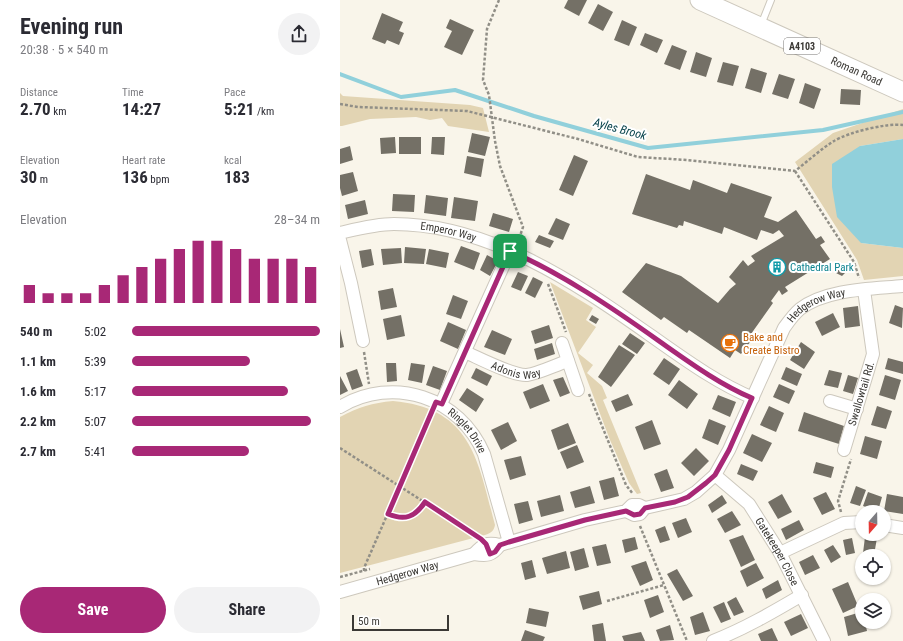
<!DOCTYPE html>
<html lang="en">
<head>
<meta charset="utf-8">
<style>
	body { margin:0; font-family:"Roboto Condensed",sans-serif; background:#f2f2f3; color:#2b2b33; height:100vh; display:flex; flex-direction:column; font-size:15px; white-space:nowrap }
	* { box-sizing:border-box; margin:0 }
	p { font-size:13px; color:#7c7c81 }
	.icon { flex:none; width:22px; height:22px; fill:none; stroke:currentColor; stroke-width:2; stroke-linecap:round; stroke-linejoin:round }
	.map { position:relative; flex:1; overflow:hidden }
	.side { display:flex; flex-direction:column; background:#fff; width:340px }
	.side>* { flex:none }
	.needle { width:26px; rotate:200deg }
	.controls { position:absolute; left:515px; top:505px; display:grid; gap:8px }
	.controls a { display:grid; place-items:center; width:36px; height:36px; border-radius:50%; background:#fff; box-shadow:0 1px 3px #0004; font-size:20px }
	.scale { position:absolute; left:12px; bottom:10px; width:97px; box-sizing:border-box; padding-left:4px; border:2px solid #3b3935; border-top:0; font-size:11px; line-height:14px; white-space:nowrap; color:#3b3935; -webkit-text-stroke:3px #fff; paint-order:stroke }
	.pin { position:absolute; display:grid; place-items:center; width:34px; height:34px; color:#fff; margin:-17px; border-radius:8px; box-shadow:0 2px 6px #0006 }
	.round { display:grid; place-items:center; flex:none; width:42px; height:42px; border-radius:21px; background:#f2f2f3 }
	.head { display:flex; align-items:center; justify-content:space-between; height:68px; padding:0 20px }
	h1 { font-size:22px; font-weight:700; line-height:30px }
	.stats { display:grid; grid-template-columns:repeat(3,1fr); gap:6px; height:68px; padding:4px 20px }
	.stats div { display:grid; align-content:center }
	.stats b { font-size:17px; font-weight:700 }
	.stats small { font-size:11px; font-weight:400 }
	.stats p { font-size:11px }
	.chart { height:112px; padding:8px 20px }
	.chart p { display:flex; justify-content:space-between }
	.chart svg { width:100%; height:72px; margin-top:4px; stroke:#a82876; stroke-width:6 }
	.primary-button { display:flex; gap:8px; margin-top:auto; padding:8px 20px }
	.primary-button a { flex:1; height:46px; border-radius:24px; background:#a82876; color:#fff; font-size:16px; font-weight:700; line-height:46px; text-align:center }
	.primary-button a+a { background:#f2f2f3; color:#2b2b33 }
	ul { padding:0 20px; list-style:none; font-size:13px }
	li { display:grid; grid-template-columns:64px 48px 1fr; align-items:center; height:30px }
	li i { height:10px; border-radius:5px; background:#a82876 }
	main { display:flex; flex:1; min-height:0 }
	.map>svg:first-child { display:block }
	.green { fill:#e2d4b3 }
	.water { fill:#91d0db }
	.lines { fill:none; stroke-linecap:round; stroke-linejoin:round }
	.stream { stroke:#91d0db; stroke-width:4 }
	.building { fill:#747066 }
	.lane-casing { stroke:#cdc8bd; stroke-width:8 }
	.street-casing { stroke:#cdc8bd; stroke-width:14 }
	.primary-casing { stroke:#cdc8bd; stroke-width:21 }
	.path { stroke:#918f87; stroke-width:2.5; stroke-dasharray:3 2; stroke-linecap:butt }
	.lane { stroke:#fff; stroke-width:6 }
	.street { stroke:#fff; stroke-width:12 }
	.primary { stroke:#fff; stroke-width:19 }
	.route-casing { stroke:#fff; stroke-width:8 }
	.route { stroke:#a82876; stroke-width:5 }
	.labels { text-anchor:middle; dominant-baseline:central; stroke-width:4; stroke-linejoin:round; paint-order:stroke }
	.shield { fill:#fff; stroke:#767472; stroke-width:1 }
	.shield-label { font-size:10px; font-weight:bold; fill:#3b3935 }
	.street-label { font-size:11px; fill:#3b3935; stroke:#fff }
	.culture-label { font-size:11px; fill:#0d838f; stroke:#fff; text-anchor:start }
	.food-label { font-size:11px; fill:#c56008; stroke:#fff; text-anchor:start }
	.water-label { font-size:12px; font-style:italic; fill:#09444d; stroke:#fff }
</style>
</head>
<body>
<main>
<section class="side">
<div class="head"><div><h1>Evening run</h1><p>20:38 · 5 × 540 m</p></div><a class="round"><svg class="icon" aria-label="share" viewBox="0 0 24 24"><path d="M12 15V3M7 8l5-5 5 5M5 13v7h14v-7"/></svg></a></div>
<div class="stats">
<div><p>Distance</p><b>2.70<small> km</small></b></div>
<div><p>Time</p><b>14:27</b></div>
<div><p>Pace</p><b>5:21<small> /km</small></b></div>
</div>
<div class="stats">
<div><p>Elevation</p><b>30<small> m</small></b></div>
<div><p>Heart rate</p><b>136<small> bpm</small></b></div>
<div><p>kcal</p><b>183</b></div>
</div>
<div class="chart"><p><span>Elevation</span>28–34 m</p>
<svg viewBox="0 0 160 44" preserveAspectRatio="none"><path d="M5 44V33M15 44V38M25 44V38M35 44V38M45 44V33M55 44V27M65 44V22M75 44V17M85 44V11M95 44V6M105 44V6M115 44V11M125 44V17M135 44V17M145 44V17M155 44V22"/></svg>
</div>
<ul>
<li><b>540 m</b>5:02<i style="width:100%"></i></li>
<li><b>1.1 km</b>5:39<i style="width:63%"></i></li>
<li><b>1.6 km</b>5:17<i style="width:83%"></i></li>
<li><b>2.2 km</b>5:07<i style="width:95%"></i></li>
<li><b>2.7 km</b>5:41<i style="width:62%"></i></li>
</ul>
<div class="primary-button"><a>Save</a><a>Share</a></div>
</section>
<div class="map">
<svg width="563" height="641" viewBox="0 0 563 641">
	<rect width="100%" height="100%" fill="#f9f5ea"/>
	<path class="green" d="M0 93 3 96 130 105 143 108 149 132 108 126 102 118 90 120 76 117 30 119 2 126H0Z
		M563 109V139L520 146 521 243 563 248V276L524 280 517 260 455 162 493 133Z
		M210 282 253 308 246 320 256 327 238 353 253 365 247 373 262 386 267 398 263 400 301 493 297 494 289 483 270 440Z
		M53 401C132 408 138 461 155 525 154 531 151 533 145 535L0 573V417C19 407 32 403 53 401Z"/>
	<path class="water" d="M563 139V248L521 243 497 217 492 187V164L520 146Z"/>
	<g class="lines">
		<path class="stream" d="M0 74 61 97 115 90 194 116 308 148 483 130 563 112"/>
	</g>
	<path class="building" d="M228 0H247L239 16 224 8Z
		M258 4 273 12 263 31 248 23Z
		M42 13 63 22 59 31 64 33 59 45 47 40 45 44 32 39Z
		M110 19 134 30 122 55 104 47 112 31 106 28Z
		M282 20 297 27 289 46 274 40Z
		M305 33 323 40 317 53 300 45Z
		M332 45 347 51 340 70 324 64Z
		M356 52 372 58 366 77 350 72Z
		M383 62 399 66 393 86 377 82Z
		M411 68 427 73 421 93 405 88Z
		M439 74 455 79 448 99 432 94Z
		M465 83 481 89 474 109 459 103Z
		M501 89 521 90 520 105 500 104Z
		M132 133 150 137 145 156 128 152Z
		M55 137 56 153 41 154 40 138Z
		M59 137H81V154H59Z
		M92 137H105L104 155 91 154Z
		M10 146 13 160 0 164V149Z
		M234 155 248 161 233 196 219 190Z
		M127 156 144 159 141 177 124 173Z
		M13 172 18 191 2 196 0 188V175Z
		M306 174 350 190 353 180 387 193 391 183 432 197 424 217 438 222 456 210 476 239 481 236 485 242 480 245 490 259 445 287 448 291 442 295 439 290 431 301 433 303 411 334 414 337 401 354 395 350 390 358 349 330 347 333 324 317 321 320 282 292 306 263 341 276 378 303 390 289 396 284 389 277 403 260 408 266 415 261 411 256 444 236 439 230 433 234 421 230 417 240 384 227 382 234 344 221 343 226 339 225 337 228 292 214Z
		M53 194 75 195 74 212 52 211Z
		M86 195 108 198 106 216 84 213Z
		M114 197 138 201 135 221 111 218Z
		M25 200 28 214 8 219 5 205Z
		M153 213 173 219 169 232 149 226Z
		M216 218 230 224 223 240 208 234Z
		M199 235 214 241 210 248 195 242Z
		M121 246 140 253 134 270 114 262Z
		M65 247 86 249 84 264 64 263Z
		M61 248 62 263 43 265 41 249Z
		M31 249 34 265 22 268 19 251Z
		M89 249 109 253 106 268 86 264Z
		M147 255 158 261 150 276 140 270Z
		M500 266 505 267 506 272 502 276 496 273 497 269Z
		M178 272 188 276 181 291 171 287Z
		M193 277 203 282 195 298 185 293Z
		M53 288 57 307 41 310 38 291Z
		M113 295 128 301 121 319 106 314Z
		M555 305 563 308 562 328 549 323Z
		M518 306 520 326 505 328 503 308Z
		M493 313 500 327 482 336 475 322Z
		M61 315 65 336 47 340 43 319Z
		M252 315 259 319 256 324 249 320Z
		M108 322 126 330 118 349 100 341Z
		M209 325 213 338 195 344 191 331Z
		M0 329 4 347 0 348Z
		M152 330 172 339 165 355 144 347Z
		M290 333 305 343 297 354 282 344Z
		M461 342 475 352 464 369 450 360Z
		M212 343 215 354 197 360 194 349Z
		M279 345 295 355 271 387 258 377Z
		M324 358 340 369 329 385 313 374Z
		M548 358 563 362V374L545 369Z
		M46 363H56L57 381 47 382Z
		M71 363 85 365 82 383 68 380Z
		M93 366 107 371 100 390 86 385Z
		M446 367 462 374 457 386 441 379Z
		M136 368 152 376 147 386 131 378Z
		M17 369 23 386 12 390 6 373Z
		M489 370 502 373 498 388 484 385Z
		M508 375 518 378 513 394 503 391Z
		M545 375 561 380 555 400 539 395Z
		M0 376 8 391 0 395Z
		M223 377 230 393 220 397 213 380Z
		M339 380 358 394 347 409 328 395Z
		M203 384 210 401 190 409 183 392Z
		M439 384 455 391 449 404 433 397Z
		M127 388 144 399 136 412 119 400Z
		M288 394 293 405 276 412 271 401Z
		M378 395 396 402 390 417 372 409Z
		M429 406 444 413 436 432 420 425Z
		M537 406 552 411 546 429 531 425Z
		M464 412 504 426 499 444 458 431Z
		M369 419 386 426 378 445 362 438Z
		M312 420 321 444 304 450 295 427Z
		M168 422 177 441 161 450 151 430Z
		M228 423 236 443 218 450 211 430Z
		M412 434 432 443 422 462 403 453Z
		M525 436 542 441 537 459 520 454Z
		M237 445 244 462 227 469 220 452Z
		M356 448 369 461 354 476 341 463Z
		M181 456 186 475 170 480 164 460Z
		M476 462 494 467 491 478 473 473Z
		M401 464 418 471 413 481 397 474Z
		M327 469 334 488 321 492 314 474Z
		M274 477 279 496 264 500 259 481Z
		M250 486 255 503 235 508 230 492Z
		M516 486 526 490 520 506 510 503Z
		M486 492 495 509 482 515 473 498Z
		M528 492 542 497 538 511 523 506Z
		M442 494 452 512 438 519 428 502Z
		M547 494 563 497V514L544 511Z
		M220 495 224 511 201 517 197 501Z
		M382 495 387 503 372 513 368 505Z
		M188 501 193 520 179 524 174 504Z
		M392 511 401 525 385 533 377 519Z
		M346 518 352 532 338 538 332 523Z
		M459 520 464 530 446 540 441 529Z
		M325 526 330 540 320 543 315 530Z
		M403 535 415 560 401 567 389 540Z
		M295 537 298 549 285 553 282 540Z
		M525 537 537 538 534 555 523 553Z
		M512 538 515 553 506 555 503 540Z
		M266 544 271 563 257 566 252 547Z
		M493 545 501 557 491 563 484 550Z
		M244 548 249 567 235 571 230 552Z
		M226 551 230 568 207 574 202 558Z
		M473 555 480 568 465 575 459 562Z
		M192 560 196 577 185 580 181 563Z
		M306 561 313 580 300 586 291 566Z
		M416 563 424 578 407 587 400 571Z
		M337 569 353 596 343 601 327 574Z
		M438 580 442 590 426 599 422 589Z
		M508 582 518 606 503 613 492 589Z
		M259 591 262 604 243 610 239 596Z
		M318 595 324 612 310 618 304 600Z
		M396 597 404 612 394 616 387 602Z
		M384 602 391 619 381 623 373 607Z
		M189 608 209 612 206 627 186 623Z
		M363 612 370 631 355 635 350 617Z
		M521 612 522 622H525L527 631 508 636 504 617Z
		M461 614 468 628 451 636 444 622Z
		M263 623 266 641H254L252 625Z
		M330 625 334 640 320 641 316 630Z
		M432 628 438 641H421L418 634Z
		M185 630 205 637 203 641H181Z
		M301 632 305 641H284L282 636Z"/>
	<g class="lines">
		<defs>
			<path id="lane" d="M421 25 431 0"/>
			<g id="street">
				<path id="s1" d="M0 233C17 229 36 224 54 224 148 224 235 282 310 335 343 358 375 382 413 398"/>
				<path d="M0 240 11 283 23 341"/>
				<path d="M222 343 238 390"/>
				<path id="s2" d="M125 352C139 358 173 376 187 375 200 373 215 365 228 361"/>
				<path d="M490 401 517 409"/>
				<path d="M101 404 170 251"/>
				<path id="s3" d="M0 407C53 375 120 397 144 454L169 542"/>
				<path id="s4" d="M504 450 533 354 524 290"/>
				<path id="s5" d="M375 475 409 504 440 553 484 641"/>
				<path id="s6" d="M286 511 294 515 300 514 305 508 344 499 356 492 375 475 389 450 444 328C449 321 453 315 460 309 486 289 531 289 563 286"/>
				<path d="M544 525 563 528"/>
				<path d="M440 553 504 523 522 522"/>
				<path d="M134 554C143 544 147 542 160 545L245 520 286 511 292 505H299L305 508"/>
				<path id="s7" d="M0 592 134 554C147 556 152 556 160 545"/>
				<path d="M373 641C404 629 433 612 462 595"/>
			</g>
			<g id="primary">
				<path id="s8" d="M360 0 563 92"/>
			</g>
		</defs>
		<use href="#lane" class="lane-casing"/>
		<use href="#street" class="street-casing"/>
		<use href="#primary" class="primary-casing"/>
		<path class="path" d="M159 0 147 29 143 80 149 95 155 141 160 166 183 227 178 242
			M0 104 18 107 127 111 238 139 298 157 347 160 455 171C468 161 481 149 494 141 509 132 546 123 563 125
			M455 171 514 262 519 278
			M208 284 226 332
			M24 352 29 384
			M249 394 286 485 293 494
			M0 448 137 536
			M501 512 498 501 511 459
			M48 514C64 521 75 517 85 502
			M300 526 347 641
			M24 571V568L91 414
			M0 577 30 569
			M267 601 324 585"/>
		<use href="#lane" class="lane"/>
		<use href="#street" class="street"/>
		<use href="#primary" class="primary"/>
	</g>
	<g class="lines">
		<defs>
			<path id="route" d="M170 251C221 273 274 309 319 341 349 362 379 384 412 398L389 450 375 475 366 483 348 497 335 502 305 508 300 514 294 515 286 511 245 520 169 542 160 545 155 552 150 554 146 544 141 539 85 502C75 517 65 521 48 514L96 402 102 404Z"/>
		</defs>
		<use href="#route" class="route-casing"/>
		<use href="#route" class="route"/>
	</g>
	<defs>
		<symbol id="building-ring" viewBox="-11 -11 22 22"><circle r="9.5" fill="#fff" stroke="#0f9aa8" stroke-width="1.5"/><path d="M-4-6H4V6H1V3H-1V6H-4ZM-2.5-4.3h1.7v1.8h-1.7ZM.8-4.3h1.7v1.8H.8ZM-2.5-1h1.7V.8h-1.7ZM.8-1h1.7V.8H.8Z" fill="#0f9aa8"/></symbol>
		<symbol id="cafe-ring" viewBox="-11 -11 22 22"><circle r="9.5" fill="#fff" stroke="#e8710a" stroke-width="1.5"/><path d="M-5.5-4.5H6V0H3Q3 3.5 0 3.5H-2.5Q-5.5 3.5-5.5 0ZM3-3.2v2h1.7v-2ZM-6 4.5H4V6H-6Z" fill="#e8710a"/></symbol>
	</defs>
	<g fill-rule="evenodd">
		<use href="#building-ring" x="427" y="257" width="20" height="20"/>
		<use href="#cafe-ring" x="380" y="333" width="20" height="20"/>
	</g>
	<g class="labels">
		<rect class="shield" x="444" y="38" width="36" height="16" rx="3"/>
		<g class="shield-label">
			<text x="462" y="46">A4103</text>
		</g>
		<g class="street-label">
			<text stroke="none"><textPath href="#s8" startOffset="172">Roman Road</textPath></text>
			<text stroke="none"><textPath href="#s1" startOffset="110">Emperor Way</textPath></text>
			<text stroke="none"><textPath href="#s6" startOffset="306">Hedgerow Way</textPath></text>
			<text stroke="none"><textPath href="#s2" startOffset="55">Adonis Way</textPath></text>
			<text stroke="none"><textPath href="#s4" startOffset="59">Swallowtail Rd.</textPath></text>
			<text stroke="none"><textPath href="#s3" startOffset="143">Ringlet Drive</textPath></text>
			<text stroke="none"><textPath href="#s5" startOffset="100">Gatekeeper Close</textPath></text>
			<text stroke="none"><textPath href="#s7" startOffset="70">Hedgerow Way</textPath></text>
		</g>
		<g class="culture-label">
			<text x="450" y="267">Cathedral Park</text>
		</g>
		<g class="food-label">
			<text x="403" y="337">Bake and<tspan x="403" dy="13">Create Bistro</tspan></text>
		</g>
		<g class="water-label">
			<text transform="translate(280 129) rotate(15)">Ayles Brook</text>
		</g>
	</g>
</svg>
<div class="controls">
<a><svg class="needle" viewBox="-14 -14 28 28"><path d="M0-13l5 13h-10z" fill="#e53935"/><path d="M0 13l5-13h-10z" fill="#7c7c81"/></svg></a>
<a><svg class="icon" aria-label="locate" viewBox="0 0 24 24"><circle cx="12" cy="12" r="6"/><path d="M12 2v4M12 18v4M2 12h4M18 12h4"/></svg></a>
<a><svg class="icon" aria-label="layers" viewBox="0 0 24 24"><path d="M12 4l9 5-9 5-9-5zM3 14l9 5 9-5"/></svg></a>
</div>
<div class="scale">50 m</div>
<div class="pin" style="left:170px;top:251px;background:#1e9e55"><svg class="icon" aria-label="arrive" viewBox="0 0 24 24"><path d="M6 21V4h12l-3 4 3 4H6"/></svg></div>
</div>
</main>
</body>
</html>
